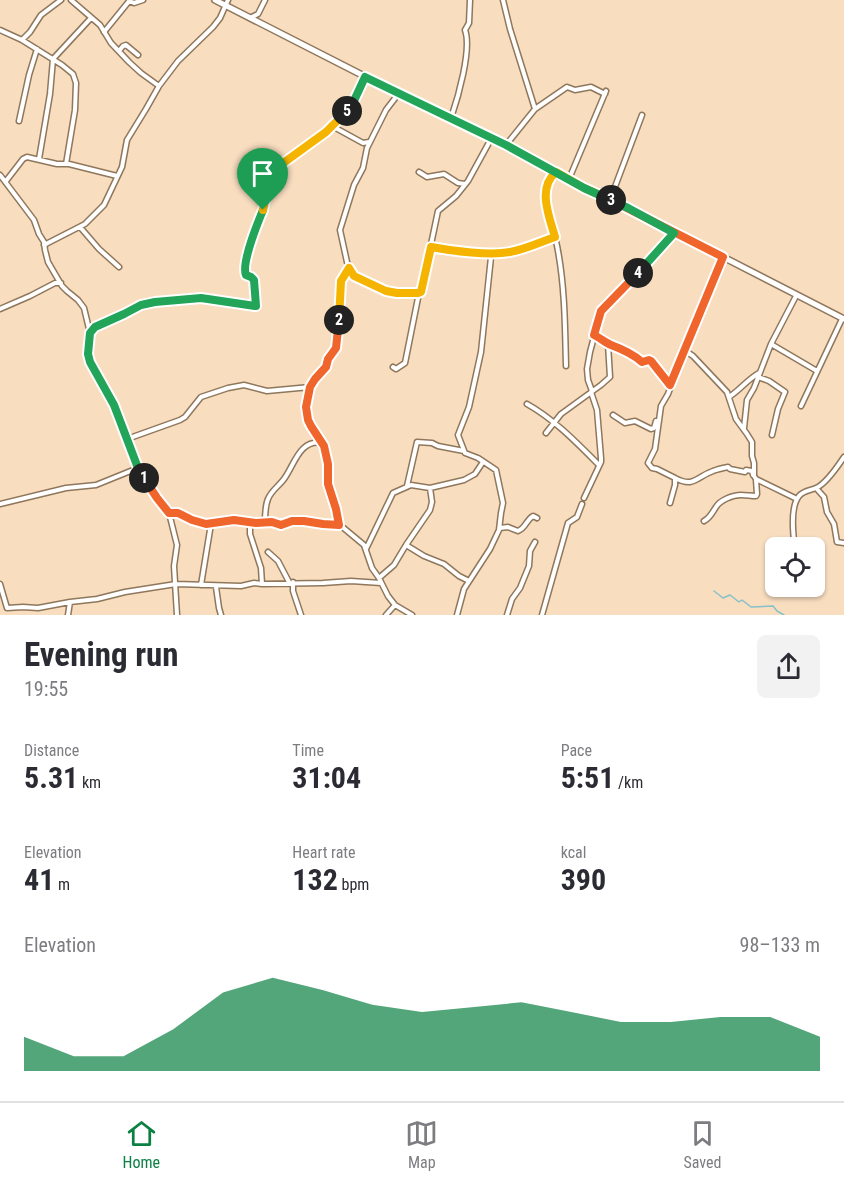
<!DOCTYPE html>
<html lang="en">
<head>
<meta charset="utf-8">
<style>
	body { margin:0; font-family:"Roboto Condensed",sans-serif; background:#f2f2f3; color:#2b2b33; height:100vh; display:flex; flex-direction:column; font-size:22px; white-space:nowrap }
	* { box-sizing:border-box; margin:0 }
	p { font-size:20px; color:#7c7c81 }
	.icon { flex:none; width:33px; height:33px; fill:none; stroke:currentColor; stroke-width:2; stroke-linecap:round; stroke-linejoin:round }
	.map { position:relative; height:615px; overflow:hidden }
	.side { display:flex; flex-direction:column; background:#fff; flex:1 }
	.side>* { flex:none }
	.tools { position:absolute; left:765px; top:537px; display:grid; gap:12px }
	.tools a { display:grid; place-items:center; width:60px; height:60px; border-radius:9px; background:#fff; box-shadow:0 2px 4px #0004; font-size:30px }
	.pin { position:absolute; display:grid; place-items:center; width:51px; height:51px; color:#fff; margin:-62px -26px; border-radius:50% 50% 50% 0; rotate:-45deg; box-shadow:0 0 6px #0007 }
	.pin .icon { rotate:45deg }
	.km { position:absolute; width:30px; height:30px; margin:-15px; border-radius:50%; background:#222; color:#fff; font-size:16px; line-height:30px; text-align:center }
	.round { display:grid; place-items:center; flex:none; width:63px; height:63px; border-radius:9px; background:#f2f2f3 }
	.overview { display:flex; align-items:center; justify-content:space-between; height:102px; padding:0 24px }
	h1 { font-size:33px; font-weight:700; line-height:45px }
	.figures { display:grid; grid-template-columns:repeat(3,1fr); gap:9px; height:102px; padding:6px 24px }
	.figures div { display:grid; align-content:center }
	.figures b { font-size:30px; font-weight:700 }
	.figures small { font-size:16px; font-weight:400 }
	.figures p { font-size:16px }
	.chart { height:168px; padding:12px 24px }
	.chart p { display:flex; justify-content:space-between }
	.chart svg { width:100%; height:108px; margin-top:6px; fill:#0b8043; opacity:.7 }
	.menu { display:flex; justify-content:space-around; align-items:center; height:84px; border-top:2px solid #e1e1e2; background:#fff; font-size:16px; color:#7c7c81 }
	.menu a { display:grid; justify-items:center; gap:3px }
	.menu .active { color:#0b8043 }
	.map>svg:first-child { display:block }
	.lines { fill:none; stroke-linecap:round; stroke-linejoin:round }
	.stream { stroke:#86c0ca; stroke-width:1.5 }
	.street-casing { stroke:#8f775c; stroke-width:7 }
	.secondary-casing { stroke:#8f775c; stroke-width:8 }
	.street { stroke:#fff; stroke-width:4 }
	.secondary { stroke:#fff; stroke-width:5 }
	.split-1-casing { stroke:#fff; stroke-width:12 }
	.split-2-casing { stroke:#fff; stroke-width:12 }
	.split-3-casing { stroke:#fff; stroke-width:12 }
	.split-4-casing { stroke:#fff; stroke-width:12 }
	.split-5-casing { stroke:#fff; stroke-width:12 }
	.split-6-casing { stroke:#fff; stroke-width:12 }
	.split-1 { stroke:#22a559; stroke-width:8 }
	.split-2 { stroke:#f0652b; stroke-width:8 }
	.split-3 { stroke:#f5b400; stroke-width:8 }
	.split-4 { stroke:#f0652b; stroke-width:8 }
	.split-5 { stroke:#22a559; stroke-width:8 }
	.split-6 { stroke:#f5b400; stroke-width:8 }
</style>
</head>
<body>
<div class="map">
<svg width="844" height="615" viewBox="0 0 844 615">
	<rect width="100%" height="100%" fill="#f8ddbf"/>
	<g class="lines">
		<path class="stream" d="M714 591 723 598 730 595 739 602 742 600 751 607 773 606 777 611 784 615"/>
		<defs>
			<path id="street" d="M71 0 100 25 111 43 129 62 141 73 159 86
				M503 0 510 29 535 109
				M129 1 134 3 143 0
				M250 18 258 14 265 0
				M0 30 22 40 62 65 73 74 76 83 75 110 66 164
				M104 32 130 0
				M22 40 30 32 41 15 61 0
				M119 51 123 46 126 45 138 55
				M399 93 386 110 367 148 363 168 354 185 340 230 347 262 350 272 353 276 390 292 411 294 421 292 438 211 456 196 468 181 491 139
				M451 118C458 98 472 49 465 30L469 23 470 0
				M19 121 29 75 37 49
				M332 126 363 143 369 142
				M506 145 535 109 567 87 575 90 591 87 605 94
				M39 159 50 94 53 59 91 18
				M419 172 427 177 444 174 458 183 465 184
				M555 172C549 177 545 184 545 192 545 212 555 231 558 251 565 289 565 328 566 366
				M0 175 34 220 39 234 44 242 45 250 48 262 62 286 67 291 78 300 84 308 90 333 88 354 89 362 114 405 138 468 157 498 169 513H178L192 520 206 524 234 520 256 523 272 522 281 525 292 521H304L323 524 340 525 364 545 372 568 379 578 388 596 395 605 412 615
				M569 179 606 91
				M6 181 23 159 27 157 57 164H69L117 176
				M610 200 642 115
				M80 227 99 249 119 267
				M44 245 85 224 104 205 122 167 127 140 146 109 159 86 178 61 213 27 220 18 228 0
				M431 247C452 251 491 256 511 252 526 249 540 242 555 237
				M0 309 30 296 55 283H61
				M90 333 95 326 124 314 134 307 155 302 201 298 244 305H256L254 280 251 277 246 275 244 270C249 248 258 227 264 206 268 194 268 180 275 169L326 132 348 110 352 105 365 77
				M594 335C600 338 606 343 611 345 622 349 633 354 642 362L649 360 651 361 670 384
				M771 344 817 371
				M684 350 693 356 727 392 736 419 747 434 752 442V456L754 463V476L756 479 797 499
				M393 367 396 369 405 363 419 293
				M758 377 769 381 785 392 778 409 772 435
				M592 391 588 380 587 369 590 352 601 311 674 233
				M729 397C740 390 748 379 759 373
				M527 404C554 419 577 443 599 465
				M801 406 842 319
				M613 415 625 423 635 421 651 429 654 428 656 421
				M744 428 747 400 754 388 771 344 796 296
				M546 433 561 414 601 385 610 377 608 344
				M127 439 180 420 185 417 201 397 228 388 244 385 267 391 310 387
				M675 478C694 488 696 477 713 471 718 469 723 468 728 467L730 469 745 472 746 470 752 471 753 475
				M407 486 417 442 432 443 438 446 464 451
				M816 488 824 497 827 512 834 524 837 542 844 543
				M584 498 601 462V458L597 410 591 392
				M670 503 675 485V478L657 469 652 468 648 463 655 449 661 406 668 394 684 350 696 326 723 257
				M0 504 66 488 96 485 138 468
				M169 513 177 545 174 566 177 615
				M704 521C710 518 712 513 716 507 720 500 733 495 741 495 746 495 751 496 756 496L757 494 756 480
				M250 523V534L261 568 262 584
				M265 523C265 515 265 506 268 499 272 489 281 485 286 476 295 462 301 439 322 443
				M339 525 336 509 328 484V464L324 446 311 426 308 420 306 407 310 387 315 379 326 367 328 359 336 347 341 281 349 268
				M500 528 508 527 518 531C526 528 526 520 533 516L537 518
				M406 545 424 556 444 564 459 576 469 581
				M795 548C793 534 790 507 799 496 804 490 809 491 816 488 826 484 838 466 844 457
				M366 549 393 493 411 485 430 488 464 480 475 474 483 462
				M268 552 278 561 289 582
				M379 578 394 565 406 545 430 510 432 502 430 488
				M293 582V591L301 615
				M0 584 7 608 23 607 38 608 70 602 97 599 125 592 176 584 241 586 254 583 262 584 323 583 351 581 381 583
				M201 585 211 524
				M216 587 219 608 221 615
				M68 615 70 602
				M386 615 395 605
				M457 615 464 589 490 549 499 530 501 513 503 503 496 470 478 458 465 453 458 435 469 407 481 352 491 257 489 252
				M507 615 512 599 520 588 529 566 530 551 535 542
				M542 615 568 523 577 517 582 504"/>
			<path id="secondary" d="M215 0 368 78 506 145 584 188 628 208 674 233 723 257 844 319"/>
		</defs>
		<use href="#street" class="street-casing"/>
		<use href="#secondary" class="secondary-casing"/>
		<use href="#street" class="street"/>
		<use href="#secondary" class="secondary"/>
	</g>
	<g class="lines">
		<defs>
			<path id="split-1" d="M144 478 138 468 114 405 90 362 88 354 90 333 95 327 124 314 141 305 155 302 201 298 255 306H256L254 280 251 277 246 275C241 264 258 222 263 210"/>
			<path id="split-2" d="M144 478 157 498 169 513H178L192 520 206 524 234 520 256 523 272 522 281 525 292 521H304L323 524 339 525 336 509 328 484V464L324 446 311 426 308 420 306 407 310 387 315 379 326 367 328 359 336 348 339 320"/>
			<path id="split-3" d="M339 320 341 281 349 268 354 276 386 291 397 293H418L421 292 431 247C452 251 491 256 510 252 526 249 540 242 555 237 549 216 537 188 556 172L584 188 611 200"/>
			<path id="split-4" d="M611 200 723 257 670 385 651 361 649 360 642 362C633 354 622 349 611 345 606 343 600 338 594 335L601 311 638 273"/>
			<path id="split-5" d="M347 111 352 105 365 77 506 145 584 188 628 208 674 233 638 273"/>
			<path id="split-6" d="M263 210 271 176 275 169 326 132 347 111"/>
		</defs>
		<use href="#split-1" class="split-1-casing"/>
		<use href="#split-2" class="split-2-casing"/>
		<use href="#split-3" class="split-3-casing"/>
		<use href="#split-4" class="split-4-casing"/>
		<use href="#split-5" class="split-5-casing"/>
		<use href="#split-6" class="split-6-casing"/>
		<use href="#split-1" class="split-1"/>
		<use href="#split-2" class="split-2"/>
		<use href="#split-3" class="split-3"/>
		<use href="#split-4" class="split-4"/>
		<use href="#split-5" class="split-5"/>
		<use href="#split-6" class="split-6"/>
	</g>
</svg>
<div class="tools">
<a><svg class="icon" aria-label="locate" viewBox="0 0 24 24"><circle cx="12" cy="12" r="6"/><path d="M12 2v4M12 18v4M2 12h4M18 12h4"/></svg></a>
</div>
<div class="pin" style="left:263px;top:210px;background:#1e9e55"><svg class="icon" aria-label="arrive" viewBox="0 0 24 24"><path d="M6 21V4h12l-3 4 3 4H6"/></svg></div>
<b class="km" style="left:144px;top:478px">1</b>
<b class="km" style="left:339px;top:320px">2</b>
<b class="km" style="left:611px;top:200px">3</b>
<b class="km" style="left:638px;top:273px">4</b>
<b class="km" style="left:347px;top:111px">5</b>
</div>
<section class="side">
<div class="overview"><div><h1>Evening run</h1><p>19:55</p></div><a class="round"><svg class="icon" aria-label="share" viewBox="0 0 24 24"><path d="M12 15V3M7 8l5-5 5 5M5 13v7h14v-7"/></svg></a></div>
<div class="figures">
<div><p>Distance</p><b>5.31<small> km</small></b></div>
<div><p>Time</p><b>31:04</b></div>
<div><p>Pace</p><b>5:51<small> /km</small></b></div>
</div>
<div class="figures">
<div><p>Elevation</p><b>41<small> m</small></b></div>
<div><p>Heart rate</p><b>132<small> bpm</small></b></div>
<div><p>kcal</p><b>390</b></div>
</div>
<div class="chart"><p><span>Elevation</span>98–133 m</p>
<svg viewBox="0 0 160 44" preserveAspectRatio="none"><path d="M0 44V30L10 38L20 38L30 27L40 12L50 6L60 11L70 17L80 20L90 18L100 16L110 20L120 24L130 24L140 22L150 22L160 30V44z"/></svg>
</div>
</section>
<nav class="menu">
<a class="active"><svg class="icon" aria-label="home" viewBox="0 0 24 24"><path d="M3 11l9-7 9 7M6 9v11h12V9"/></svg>Home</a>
<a><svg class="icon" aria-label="map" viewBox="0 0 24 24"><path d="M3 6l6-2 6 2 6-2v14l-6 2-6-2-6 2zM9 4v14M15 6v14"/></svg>Map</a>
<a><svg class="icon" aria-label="saved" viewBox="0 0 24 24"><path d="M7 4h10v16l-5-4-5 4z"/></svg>Saved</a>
</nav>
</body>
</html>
